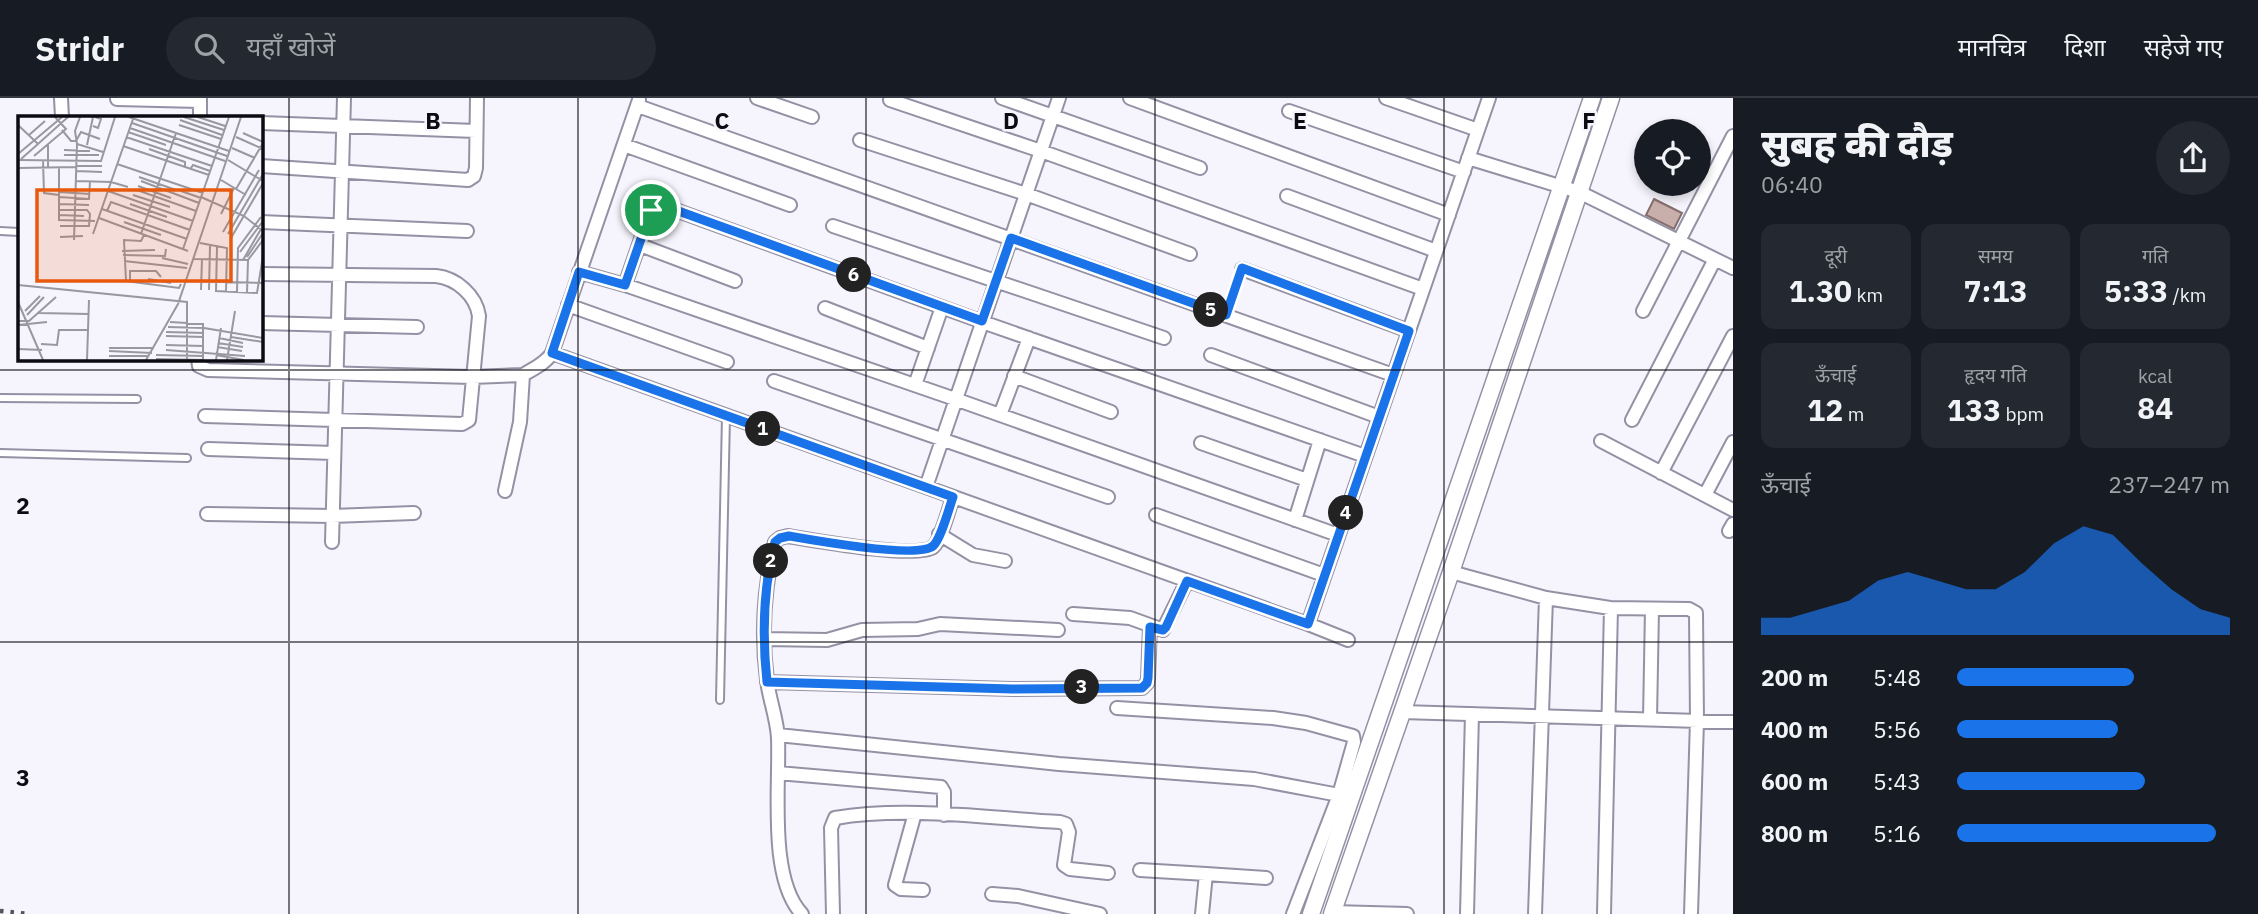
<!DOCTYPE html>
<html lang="hi">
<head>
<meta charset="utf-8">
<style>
	body { margin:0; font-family:"IBM Plex Sans","Noto Sans Devanagari",sans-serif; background:#242831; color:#f1f3f6; height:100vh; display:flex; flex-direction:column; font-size:26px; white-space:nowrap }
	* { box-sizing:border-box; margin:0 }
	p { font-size:23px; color:#9ea1a6 }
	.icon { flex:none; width:38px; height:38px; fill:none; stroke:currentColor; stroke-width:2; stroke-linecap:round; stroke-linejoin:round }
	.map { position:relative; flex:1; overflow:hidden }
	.details { display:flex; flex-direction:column; background:#171b24; width:525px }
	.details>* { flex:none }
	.fabs { position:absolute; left:1634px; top:21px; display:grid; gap:14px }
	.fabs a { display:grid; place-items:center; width:77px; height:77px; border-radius:50%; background:#171b24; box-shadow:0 4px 10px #0003; font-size:35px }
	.pin { position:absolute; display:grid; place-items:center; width:60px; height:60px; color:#fff; margin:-30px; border:4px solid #fff; border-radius:50%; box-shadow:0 2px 7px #0007 }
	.km { position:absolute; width:35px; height:35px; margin:-18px; border-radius:50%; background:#222; color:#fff; font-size:19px; line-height:35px; text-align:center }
	.round { display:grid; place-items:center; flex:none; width:74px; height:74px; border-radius:37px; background:#242831 }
	.headline { display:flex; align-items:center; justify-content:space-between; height:119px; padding:0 28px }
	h1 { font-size:38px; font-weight:800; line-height:52px }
	.metrics { display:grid; grid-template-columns:repeat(3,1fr); gap:10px; height:119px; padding:7px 28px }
	.metrics div { display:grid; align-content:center; border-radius:14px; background:#242831; text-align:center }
	.metrics b { font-size:30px; font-weight:800 }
	.metrics small { font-size:19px; font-weight:400 }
	.metrics p { font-size:19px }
	.chart { height:196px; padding:14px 28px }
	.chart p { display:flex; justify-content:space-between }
	.chart svg { width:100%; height:126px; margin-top:7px; fill:#1a73e8; opacity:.7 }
	ul { padding:0 28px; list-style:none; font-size:23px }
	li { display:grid; grid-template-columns:112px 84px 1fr; align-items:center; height:52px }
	li i { height:18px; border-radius:9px; background:#1a73e8 }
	header { display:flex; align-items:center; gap:42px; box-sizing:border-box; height:98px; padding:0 35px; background:#171b24; border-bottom:2px solid #363941 }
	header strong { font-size:33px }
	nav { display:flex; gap:38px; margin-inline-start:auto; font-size:24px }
	.search { width:490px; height:63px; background:#242831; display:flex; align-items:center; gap:18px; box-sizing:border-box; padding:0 24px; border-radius:38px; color:#9ea1a6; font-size:26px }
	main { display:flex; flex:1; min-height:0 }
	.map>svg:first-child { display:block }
	.building { fill:#c8afac; stroke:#846e6b; stroke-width:2 }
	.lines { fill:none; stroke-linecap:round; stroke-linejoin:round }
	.service-casing { stroke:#9591a5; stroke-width:10 }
	.minor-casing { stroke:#9591a5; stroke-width:16 }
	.tertiary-casing { stroke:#9591a5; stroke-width:19 }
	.path { stroke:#78777e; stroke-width:2.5; stroke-dasharray:2 5; stroke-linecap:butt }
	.service { stroke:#fff; stroke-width:6 }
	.minor { stroke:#fff; stroke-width:12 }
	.tertiary { stroke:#fff; stroke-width:16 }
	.rail { stroke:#535259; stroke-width:4.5; stroke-dasharray:3.5 7; stroke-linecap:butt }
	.route-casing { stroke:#fff; stroke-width:14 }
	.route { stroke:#1a73e8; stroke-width:9 }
	.grid { fill:none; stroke:#0d0b12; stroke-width:2; stroke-opacity:0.55 }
	.inset-road { fill:none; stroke:#99979f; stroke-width:2 }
	.view { fill:#e8590c; fill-opacity:0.15; stroke:#e8590c; stroke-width:3.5 }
	.inset-edge { fill:none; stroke:#0d0b12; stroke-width:3.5 }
	.grid-label { font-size:23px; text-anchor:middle; font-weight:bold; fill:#0d0b12; stroke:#f6f5fd; stroke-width:5; stroke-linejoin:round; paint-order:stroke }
</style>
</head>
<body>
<header>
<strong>Stridr</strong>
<div class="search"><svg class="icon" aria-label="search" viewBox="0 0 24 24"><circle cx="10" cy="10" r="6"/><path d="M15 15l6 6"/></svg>यहाँ खोजें</div>
<nav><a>मानचित्र</a><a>दिशा</a><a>सहेजे गए</a></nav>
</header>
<main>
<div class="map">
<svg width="1733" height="816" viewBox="0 0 1733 816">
	<rect width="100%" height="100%" fill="#f6f5fd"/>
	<path class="building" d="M1654 101 1682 115 1674 131 1646 117Z"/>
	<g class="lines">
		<defs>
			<path id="service" d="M0 133 19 134
				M0 300 137 301
				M0 355 187 360
				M720 602 726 318"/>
			<path id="minor" d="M61 0 62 19
				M757 0 812 19
				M1002 0 1200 70
				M1130 0 1449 117
				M1386 0 1478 32
				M117 1 200 3
				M890 2 1041 53 1423 191
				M638 8 1393 277
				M1289 13 1464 74
				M200 19V0
				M261 25 476 33
				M860 42 1026 96 1190 156
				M624 47 790 107
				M1468 60 1579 94 1733 170
				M261 68 468 82 474 78 476 70 477 0
				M1287 98 1436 153
				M261 124 467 133
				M833 128 1164 240
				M640 147 735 183
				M1242 171 1409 233
				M579 174 625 187 955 301 1338 437
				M625 187 651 112 659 106 991 227 1365 358
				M568 207 727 264
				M825 210 928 250
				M1643 213 1733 38
				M261 225 417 229
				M552 255 1308 526 1348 542
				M1211 257 1379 319
				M198 261 199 268 208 272 472 279 523 277C533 271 546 265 552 255L639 2
				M1014 278 1111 314
				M774 283 1108 399
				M915 287 942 209
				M1000 317 1029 240
				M205 318 462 326 469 322 479 218C476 197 456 180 436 178L261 176
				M1632 322 1715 161
				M1601 343 1733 412
				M1201 345 1307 382
				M208 351 334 355
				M1661 375 1733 238
				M926 389 1059 0
				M505 393 520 324 523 277
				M1705 397 1733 344
				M207 416 332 418 414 415
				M1156 417 1324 477
				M1295 422 1320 342
				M1729 433 1733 426
				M939 436 973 457 1005 463
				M332 444 344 0
				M1451 474 1546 500 1610 510 1689 511 1696 515 1697 623 1691 816
				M1073 516 1130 520 1163 532 1187 483
				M1308 526 1489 0
				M764 541 827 542 862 532 918 531 940 526 1058 532
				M767 584 1012 591 1142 590 1147 585 1148 580 1150 529
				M1117 610 1273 620 1306 625 1353 638 1354 644 1339 697 1293 816
				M1402 614 1733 624
				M1650 621 1652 511
				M778 637 1059 666 1254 681 1339 697
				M778 675 941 689 944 694V717
				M915 715 895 787 901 791 923 792
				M1140 772 1206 776 1202 816
				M1206 776 1266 780
				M992 796 1018 798 1100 816
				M1333 814 1407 816
				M802 816C768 780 780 688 778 640 777 620 769 601 767 582 761 536 764 489 775 444L780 440 788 438C812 442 917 461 933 449 941 442 949 410 953 399
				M833 816 831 730 835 720C906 708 988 720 1060 724L1066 726 1069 734 1064 767 1070 771 1108 775
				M1467 816 1472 616
				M1535 816 1546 500
				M1604 816 1611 510"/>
			<path id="tertiary" d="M1311 816 1592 0
				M1332 816 1451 474 1611 0"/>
		</defs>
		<use href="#service" class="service-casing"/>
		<use href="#minor" class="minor-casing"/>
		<use href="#tertiary" class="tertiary-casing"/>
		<path class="path" d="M1230 204 1237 184"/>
		<use href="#service" class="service"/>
		<use href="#minor" class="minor"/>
		<use href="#tertiary" class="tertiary"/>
		<path class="rail" d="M0 813 29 816"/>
	</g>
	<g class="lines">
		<defs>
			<path id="route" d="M659 106 982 223 1011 140 1226 217 1242 170 1409 233 1308 526 1187 483 1166 529 1163 532 1150 529 1148 580 1147 585 1142 590 1012 591 767 584C762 537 763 490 775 444L780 440 789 438C812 442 918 461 933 448 941 441 949 410 953 399L552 255 579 174 625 187 651 112Z"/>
		</defs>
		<use href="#route" class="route-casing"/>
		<use href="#route" class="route"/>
	</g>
	<path class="grid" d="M289 0V816M578 0V816M866 0V816M1155 0V816M1444 0V816M0 272H1733M0 544H1733"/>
	<g transform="translate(18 18)">
		<rect width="245" height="245" fill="#f6f5fd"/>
		<path class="inset-road" d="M62 1 57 15 59 28 85 36M111 1 211 35M166 1 206 14M180 1 207 10M162 4 204 19M114 7 209 40M0 9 20 28 50 1M161 9 203 23M75 10 80 12 83 3 77 1M112 12 207 45M44 14 53 25H58L63 16 82 23M110 16 148 29M225 17 245 26M11 19 27 5M108 21 194 50M218 21 245 33M30 29V51M69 29 75 1M105 30 191 59M214 32 237 42M131 33 167 46V51M46 34 72 35M0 38 44 1M46 39H81M16 40 48 13 37 1M3 43 20 28M0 44 83 45 97 1M25 44 26 77 41 79M210 44 245 65M99 48 185 77M58 50H84M41 51V104L77 105M0 52 58 51M173 52 175 49 192 55M58 55 84 56M121 61 158 74M203 64 228 79M58 65 93 66 115 3M123 65 181 87M120 70 153 82M218 73 245 27M119 74 178 95M90 75 175 105M163 75 183 82M41 76 72 78M115 79 152 91M41 81 71 83 72 65M183 81 226 100 245 115M41 88 71 89M112 88 149 101M84 93 169 123M41 94H69L72 98 71 110H42M89 95 93 86 172 114M203 98 216 72M41 99 66 100M81 102 170 135M106 106 143 119M205 116 241 54M75 118 93 66 110 71M123 118 158 17M210 118 245 58M126 119 123 125 106 124 108 165 161 172 163 168M42 121 65 120M213 122 245 67M56 124 59 28M182 127 209 132 208 176M199 131 198 175 239 177 245 140M165 133 211 1M104 135 137 134M222 136 245 105M105 139 147 140 148 133M229 141 245 117M144 142 170 148M176 143 230 144 229 177M225 144 243 113M230 144 245 124M106 145 169 152M130 163 153 167M168 165 245 167M112 167V155H138L143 161M0 169 169 186V244M183 174 184 143M191 174 192 130M219 176 220 132 243 101M0 186 25 244M7 195 22 180M21 197 71 198M9 199 26 181M0 205H11L38 181M152 206 185 208V244M0 209 29 206M150 211 186 212M186 212 245 222M148 216 186 217M148 220 186 221M213 221 245 226M201 222 225 227M200 227 225 231M23 228 39 229 41 214H70M148 229 185 230M199 231 224 235M91 232H136M0 233 24 234M148 234 227 240M91 235 134 237M138 239 185 240M198 239 226 244M91 240H131M138 243 185 244M69 244 71 184M128 244 160 188 223 1M198 244 203 212M209 244 217 195"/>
		<path class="view" d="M19 74H213V165H19Z"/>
		<rect width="245" height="245" class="inset-edge"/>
	</g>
	<g class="grid-label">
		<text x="433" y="31">B</text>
		<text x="722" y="31">C</text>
		<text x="1011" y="31">D</text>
		<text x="1300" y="31">E</text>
		<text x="1589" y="31">F</text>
		<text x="23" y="416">2</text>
		<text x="23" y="688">3</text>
	</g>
</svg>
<div class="fabs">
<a><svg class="icon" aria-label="locate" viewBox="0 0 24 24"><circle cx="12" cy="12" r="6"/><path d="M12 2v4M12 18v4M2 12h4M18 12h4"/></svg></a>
</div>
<div class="pin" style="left:651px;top:112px;background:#1e9e55"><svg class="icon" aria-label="arrive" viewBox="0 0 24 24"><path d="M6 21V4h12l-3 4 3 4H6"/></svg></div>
<b class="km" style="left:763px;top:331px">1</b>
<b class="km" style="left:771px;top:463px">2</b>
<b class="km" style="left:1082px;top:589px">3</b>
<b class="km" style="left:1346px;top:415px">4</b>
<b class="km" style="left:1211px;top:212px">5</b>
<b class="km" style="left:854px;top:177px">6</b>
</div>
<section class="details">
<div class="headline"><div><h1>सुबह की दौड़</h1><p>06:40</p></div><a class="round"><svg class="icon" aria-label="share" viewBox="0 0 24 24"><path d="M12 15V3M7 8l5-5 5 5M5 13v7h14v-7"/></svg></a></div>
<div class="metrics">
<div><p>दूरी</p><b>1.30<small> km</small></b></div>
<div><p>समय</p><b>7:13</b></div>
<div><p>गति</p><b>5:33<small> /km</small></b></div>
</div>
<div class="metrics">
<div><p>ऊँचाई</p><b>12<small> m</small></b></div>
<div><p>हृदय गति</p><b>133<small> bpm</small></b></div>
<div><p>kcal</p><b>84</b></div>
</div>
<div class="chart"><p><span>ऊँचाई</span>237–247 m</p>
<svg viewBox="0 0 160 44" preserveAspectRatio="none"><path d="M0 44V38L10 38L20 35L30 32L40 25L50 22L60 25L70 28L80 28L90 22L100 12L110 6L120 9L130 19L140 28L150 35L160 38V44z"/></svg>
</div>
<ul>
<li><b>200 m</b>5:48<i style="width:65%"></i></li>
<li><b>400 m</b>5:56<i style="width:59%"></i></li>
<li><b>600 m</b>5:43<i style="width:69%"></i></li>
<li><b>800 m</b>5:16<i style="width:95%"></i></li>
</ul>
</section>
</main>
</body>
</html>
